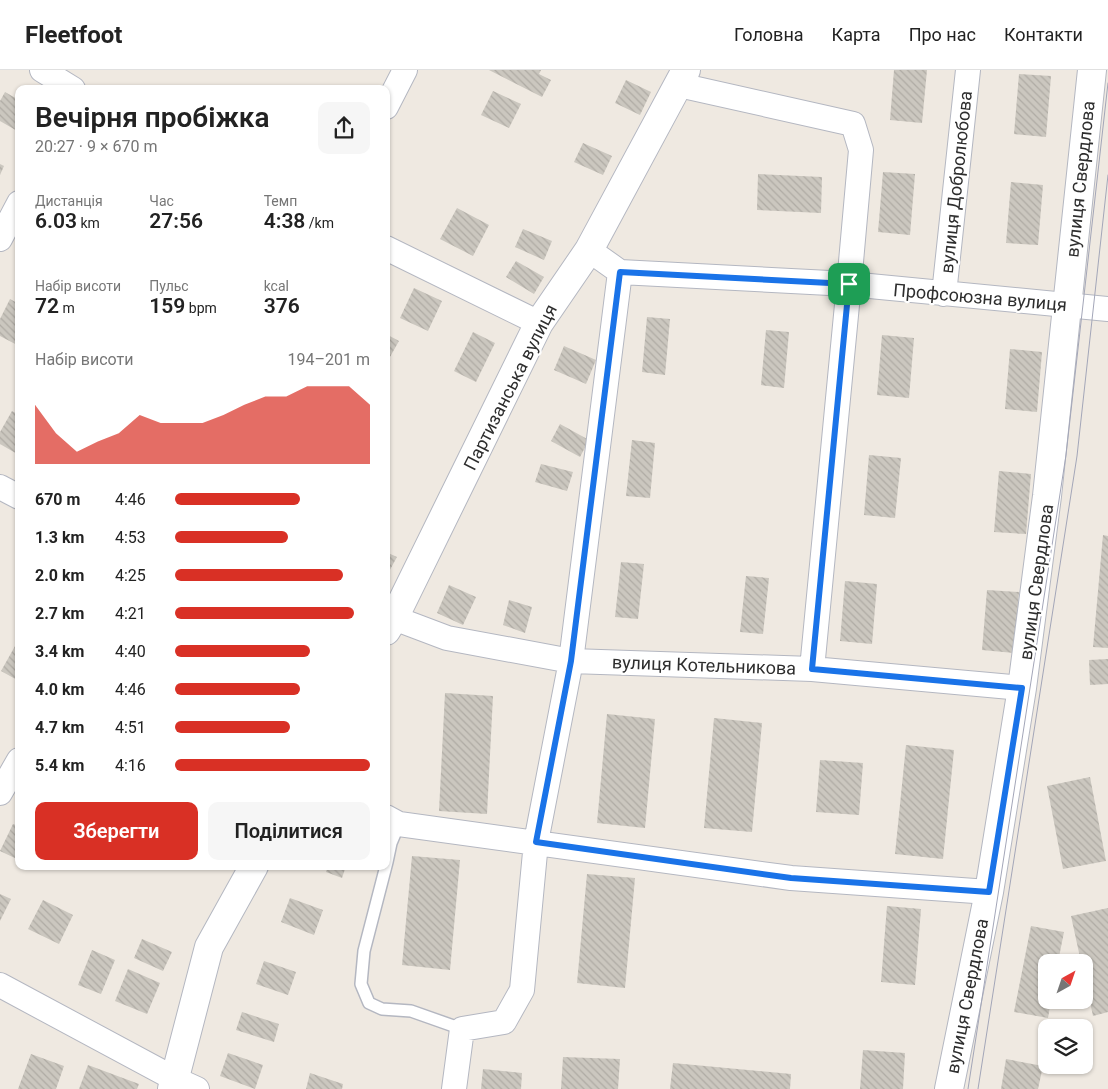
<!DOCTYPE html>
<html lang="uk">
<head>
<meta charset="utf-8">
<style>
	body { margin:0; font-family:Roboto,sans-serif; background:#f6f6f6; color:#222; height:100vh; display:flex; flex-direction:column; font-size:19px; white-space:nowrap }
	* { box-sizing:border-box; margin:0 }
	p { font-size:16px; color:#767676 }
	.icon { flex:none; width:28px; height:28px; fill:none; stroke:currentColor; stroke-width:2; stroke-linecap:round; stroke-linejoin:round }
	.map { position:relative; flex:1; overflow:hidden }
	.details { position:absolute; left:15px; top:15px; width:375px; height:785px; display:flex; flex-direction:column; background:#fff; border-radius:10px; box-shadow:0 1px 4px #0004 }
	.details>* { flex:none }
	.needle { width:32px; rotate:40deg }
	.buttons { position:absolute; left:1038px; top:884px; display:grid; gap:10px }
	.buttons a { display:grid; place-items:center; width:55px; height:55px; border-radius:10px; background:#fff; box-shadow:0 1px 4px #0004; font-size:25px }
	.pin { position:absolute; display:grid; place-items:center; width:42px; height:42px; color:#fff; margin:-21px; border-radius:10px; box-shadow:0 2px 8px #0006 }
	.round { display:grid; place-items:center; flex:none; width:52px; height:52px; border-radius:10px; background:#f6f6f6 }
	.head { display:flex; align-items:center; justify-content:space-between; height:85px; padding:0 20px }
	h1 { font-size:28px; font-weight:600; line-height:38px }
	.figures { display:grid; grid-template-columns:repeat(3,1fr); gap:8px; height:85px; padding:5px 20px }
	.figures div { display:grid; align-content:center }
	.figures b { font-size:21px; font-weight:600 }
	.figures small { font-size:14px; font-weight:400 }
	.figures p { font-size:14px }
	.chart { height:140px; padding:10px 20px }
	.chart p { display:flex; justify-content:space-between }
	.chart svg { width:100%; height:90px; margin-top:5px; fill:#d93025; opacity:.7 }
	.cta { display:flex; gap:10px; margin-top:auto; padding:10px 20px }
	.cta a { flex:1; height:58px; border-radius:10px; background:#d93025; color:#fff; font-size:20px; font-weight:600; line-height:58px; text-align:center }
	.cta a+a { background:#f6f6f6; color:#222 }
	ul { padding:0 20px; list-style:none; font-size:16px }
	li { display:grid; grid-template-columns:80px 60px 1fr; align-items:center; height:38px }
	li i { height:12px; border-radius:6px; background:#d93025 }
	header { display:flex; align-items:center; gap:30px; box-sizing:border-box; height:70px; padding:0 25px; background:#fff; border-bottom:1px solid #e0e0e0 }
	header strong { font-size:24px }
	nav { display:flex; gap:28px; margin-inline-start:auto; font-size:18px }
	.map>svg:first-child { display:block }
	.building { fill:url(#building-back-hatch) }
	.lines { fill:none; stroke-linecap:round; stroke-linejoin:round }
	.lane-casing { stroke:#b4b7c1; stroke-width:14 }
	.street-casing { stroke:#b4b7c1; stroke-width:26 }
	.secondary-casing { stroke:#b4b7c1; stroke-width:30 }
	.lane { stroke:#fff; stroke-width:11 }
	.street { stroke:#fff; stroke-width:24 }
	.secondary { stroke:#fff; stroke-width:28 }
	.tram { stroke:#a3a6b8; stroke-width:1 }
	.route-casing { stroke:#fff; stroke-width:10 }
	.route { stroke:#1a73e8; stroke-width:6 }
	.labels { text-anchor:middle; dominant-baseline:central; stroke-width:4.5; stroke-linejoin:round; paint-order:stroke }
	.street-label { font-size:18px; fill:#2e2e2e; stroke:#fff }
</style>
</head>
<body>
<header>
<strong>Fleetfoot</strong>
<nav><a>Головна</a><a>Карта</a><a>Про нас</a><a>Контакти</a></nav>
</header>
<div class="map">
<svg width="1108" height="1019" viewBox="0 0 1108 1019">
	<defs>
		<pattern id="building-back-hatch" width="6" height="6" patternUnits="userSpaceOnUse" patternTransform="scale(1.25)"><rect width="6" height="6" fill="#cbc7bf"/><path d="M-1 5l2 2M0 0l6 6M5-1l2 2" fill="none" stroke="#afaba4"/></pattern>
	</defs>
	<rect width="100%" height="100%" fill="#efe9e1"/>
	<path class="building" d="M489 0H541L539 4 551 10 542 27Z
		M894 0H927L922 53 890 50Z
		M1019 4 1051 6 1046 67 1014 64Z
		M626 10 651 22 640 45 615 33Z
		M493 21 521 34 509 58 481 45Z
		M5 22 19 30V62L0 51V31Z
		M583 73 612 86 603 105 574 92Z
		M0 94 4 96 0 105Z
		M883 102 915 104 910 165 878 162Z
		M758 104 822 107 821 143 757 140Z
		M1011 112 1043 115 1038 175 1006 173Z
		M457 138 489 155 473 186 440 169Z
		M523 159 552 171 544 190 515 177Z
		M516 191 544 207 534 224 506 207Z
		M414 218 442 231 428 261 400 248Z
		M10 229 19 234V276L0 266V249Z
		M647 247 670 249 665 305 642 302Z
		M766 260 789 262 784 318 761 315Z
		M473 262 495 273 476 312 454 301Z
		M386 264 399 271 386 294Z
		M882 265 914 268 909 328 877 325Z
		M564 276 596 290 586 314 554 300Z
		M1010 279 1042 282 1037 342 1005 339Z
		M12 341 19 345V385L0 374V362Z
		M560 354 589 370 580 387 551 371Z
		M632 370 655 373 650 428 626 426Z
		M869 385 901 388 895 448 864 445Z
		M541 394 573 402 567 421 535 412Z
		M999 401 1031 404 1026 464 994 462Z
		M1103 465 1108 466V578L1093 577Z
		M386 482 397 487 386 507Z
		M621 492 644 494 638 549 615 547Z
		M746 506 769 508 763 564 740 562Z
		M845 511 877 514 872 574 840 571Z
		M449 515 476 527 463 555 437 543Z
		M987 520 1019 522 1014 583 982 580Z
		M509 530 532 537 525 563 503 555Z
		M19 569V611L1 601Z
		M1108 589V614L1090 615 1089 590Z
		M445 623 493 626 487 744 439 741Z
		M607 644 655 649 645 758 597 753Z
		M714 648 762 653 752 762 704 758Z
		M906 675 954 680 943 789 895 784Z
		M820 690 863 693 859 745 816 742Z
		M1090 707 1106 791 1063 799 1047 716Z
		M13 754 19 756V790L0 781Z
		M412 786 460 790 450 900 402 895Z
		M328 796H346L342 808 326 802Z
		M587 804 635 808 625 918 577 913Z
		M0 824 11 829 0 851Z
		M290 828 323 840 314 865 281 852Z
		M43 830 73 845 59 874 28 859Z
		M887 836 921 839 915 915 881 912Z
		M1108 838V942L1093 946 1084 904V892H1081L1071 846Z
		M1031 856 1064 862 1058 892H1046V930H1051L1048 948 1014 942Z
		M142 869 172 882 163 901 134 888Z
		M92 880 115 890 101 924 78 915Z
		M264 891 296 902 288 925 256 914Z
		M128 899 160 913 147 944 115 931Z
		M242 942 279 954 274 972 236 960Z
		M863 980 905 983 903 1019H860Z
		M228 983 263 995 255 1019 220 1006Z
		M31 984 64 996 56 1019H18Z
		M563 987 620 989 618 1019H561Z
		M1006 989 1043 996 1038 1019H1001Z
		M673 993 791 1004 790 1019H670Z
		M88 995 139 1014 137 1019H79Z
		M483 999 522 1003 521 1019H481Z
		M310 1003 343 1014 342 1019H306Z"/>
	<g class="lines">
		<defs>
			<path id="lane" d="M399 754 391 773 387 792 364 881 361 914 369 933 382 939 411 941 462 959"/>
			<path id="street" d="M42 0 73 19
				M679 15 853 54 861 80 849 214 812 599
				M386 37 405 0
				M0 169 19 133
				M386 178 539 253
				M589 180 620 202 849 214 1108 239
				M944 224 968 0
				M0 417 19 427
				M394 548 447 568 571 591 812 599 1022 618
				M0 723 19 690
				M386 747 399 754 791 808 989 822
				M0 915 175 1009 197 1019
				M454 1019 462 959 504 952 522 920 536 772 571 591 620 202"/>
			<path id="secondary" d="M386 561 394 548 539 253 589 180 686 0
				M172 1019 209 877 254 796
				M949 1019 989 822 1022 618 1047 426 1092 0"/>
		</defs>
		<use href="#lane" class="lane-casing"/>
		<use href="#street" class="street-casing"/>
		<use href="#secondary" class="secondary-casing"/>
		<use href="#lane" class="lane"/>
		<use href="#street" class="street"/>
		<use href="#secondary" class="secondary"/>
		<path class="tram" d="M968 1019 1066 385 1108 13
			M978 1019 1077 386 1108 105"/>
	</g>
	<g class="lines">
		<defs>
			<path id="route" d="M620 202 849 214 812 599 1022 618 989 822 791 808 536 772 571 591Z"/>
		</defs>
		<use href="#route" class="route-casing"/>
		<use href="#route" class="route"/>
	</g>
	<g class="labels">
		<g class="street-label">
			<text transform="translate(1080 109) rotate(-84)">вулиця Свердлова</text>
			<text transform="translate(956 112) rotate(-84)">вулиця Добролюбова</text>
			<text transform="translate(980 227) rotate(5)">Профсоюзна вулиця</text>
			<text transform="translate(510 317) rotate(-63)">Партизанська вулиця</text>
			<text transform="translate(1036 512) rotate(-82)">вулиця Свердлова</text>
			<text transform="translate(704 595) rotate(2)">вулиця Котельникова</text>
			<text transform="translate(967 926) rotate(-79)">вулиця Свердлова</text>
		</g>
	</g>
</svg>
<div class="buttons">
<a><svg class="needle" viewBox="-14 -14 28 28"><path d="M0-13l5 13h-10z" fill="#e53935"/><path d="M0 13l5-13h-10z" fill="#767676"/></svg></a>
<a><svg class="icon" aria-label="layers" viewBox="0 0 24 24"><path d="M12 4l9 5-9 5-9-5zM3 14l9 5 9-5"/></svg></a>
</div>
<div class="pin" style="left:849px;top:214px;background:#1e9e55"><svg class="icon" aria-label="arrive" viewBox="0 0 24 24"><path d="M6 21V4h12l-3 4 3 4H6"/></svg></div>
<section class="details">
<div class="head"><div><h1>Вечірня пробіжка</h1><p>20:27 · 9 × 670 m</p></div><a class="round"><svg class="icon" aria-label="share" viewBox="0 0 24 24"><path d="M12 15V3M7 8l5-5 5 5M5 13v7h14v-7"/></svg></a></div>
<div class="figures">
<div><p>Дистанція</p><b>6.03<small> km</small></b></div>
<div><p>Час</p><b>27:56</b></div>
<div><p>Темп</p><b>4:38<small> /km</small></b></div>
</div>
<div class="figures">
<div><p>Набір висоти</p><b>72<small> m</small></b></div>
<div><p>Пульс</p><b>159<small> bpm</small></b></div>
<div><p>kcal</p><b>376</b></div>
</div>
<div class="chart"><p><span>Набір висоти</span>194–201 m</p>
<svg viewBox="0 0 160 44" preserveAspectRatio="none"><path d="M0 44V15L10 29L20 38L30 33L40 29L50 20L60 24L70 24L80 24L90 20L100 15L110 11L120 11L130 6L140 6L150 6L160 15V44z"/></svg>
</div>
<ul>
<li><b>670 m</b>4:46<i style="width:64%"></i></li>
<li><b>1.3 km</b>4:53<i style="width:58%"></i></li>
<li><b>2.0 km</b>4:25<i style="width:86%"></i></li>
<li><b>2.7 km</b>4:21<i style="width:92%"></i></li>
<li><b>3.4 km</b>4:40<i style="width:69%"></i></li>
<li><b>4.0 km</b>4:46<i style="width:64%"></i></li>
<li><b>4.7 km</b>4:51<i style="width:59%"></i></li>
<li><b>5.4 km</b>4:16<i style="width:100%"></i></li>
</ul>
<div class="cta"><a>Зберегти</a><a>Поділитися</a></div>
</section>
</div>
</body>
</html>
